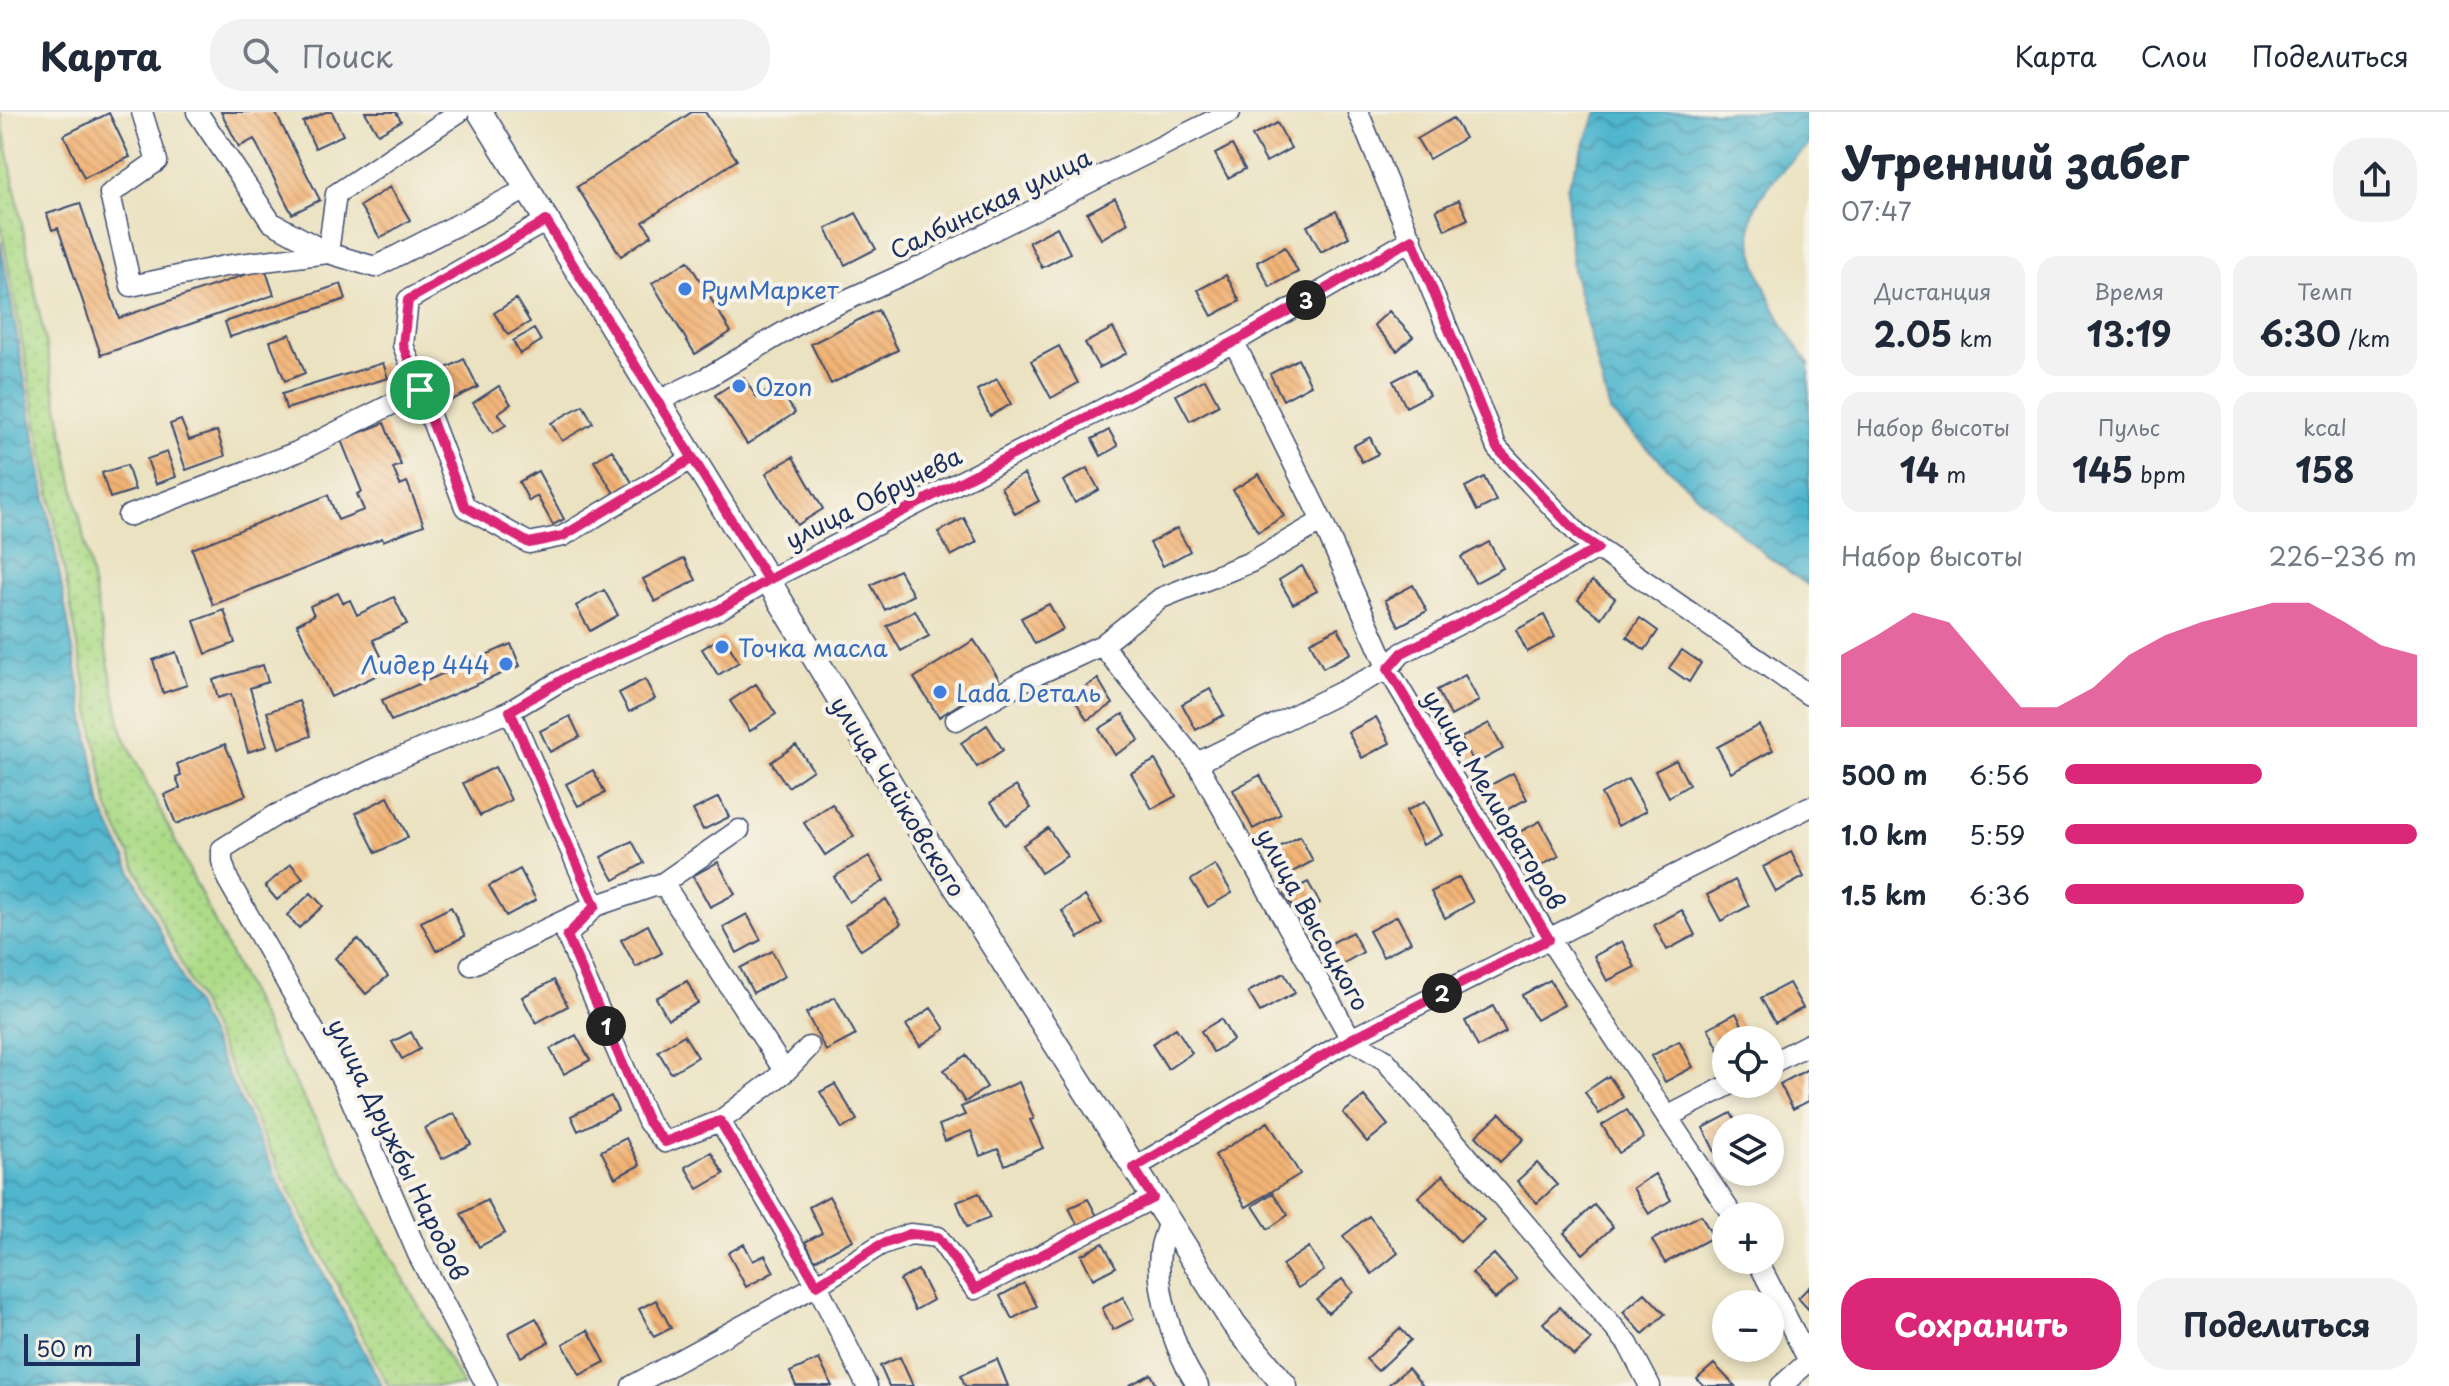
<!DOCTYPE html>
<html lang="ru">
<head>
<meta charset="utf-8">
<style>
	body { margin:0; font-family:"Playpen Sans",sans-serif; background:#f2f2f3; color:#1f2937; height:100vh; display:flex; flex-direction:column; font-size:30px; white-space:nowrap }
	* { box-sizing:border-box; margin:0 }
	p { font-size:26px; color:#747a83 }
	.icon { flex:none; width:44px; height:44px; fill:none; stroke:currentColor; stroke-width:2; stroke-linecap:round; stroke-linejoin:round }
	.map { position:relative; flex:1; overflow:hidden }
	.drawer { display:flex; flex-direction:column; background:#fff; width:640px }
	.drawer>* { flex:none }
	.controls { position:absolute; left:1712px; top:914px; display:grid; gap:16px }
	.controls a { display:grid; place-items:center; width:72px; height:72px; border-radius:50%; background:#fff; box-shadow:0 4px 12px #0003; font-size:40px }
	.scale { position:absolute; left:24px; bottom:20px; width:116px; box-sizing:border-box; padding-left:8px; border:4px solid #1b2f5e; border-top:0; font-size:22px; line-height:28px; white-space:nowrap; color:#1b2f5e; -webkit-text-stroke:6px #f7f3e8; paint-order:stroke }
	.pin { position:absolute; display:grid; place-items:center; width:68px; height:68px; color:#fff; margin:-34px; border:4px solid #fff; border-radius:50%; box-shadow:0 2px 8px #0007 }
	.km { position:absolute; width:40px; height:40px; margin:-20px; border-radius:50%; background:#222; color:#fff; font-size:22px; line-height:40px; text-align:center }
	.round { display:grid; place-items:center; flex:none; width:84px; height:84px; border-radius:32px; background:#f2f2f3 }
	.head { display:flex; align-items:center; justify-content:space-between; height:136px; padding:0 32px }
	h1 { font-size:44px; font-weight:700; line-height:60px }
	.metrics { display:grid; grid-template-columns:repeat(3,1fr); gap:12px; height:136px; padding:8px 32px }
	.metrics div { display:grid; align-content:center; border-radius:20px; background:#f2f2f3; text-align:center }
	.metrics b { font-size:34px; font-weight:700 }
	.metrics small { font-size:22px; font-weight:400 }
	.metrics p { font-size:22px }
	.chart { height:224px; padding:16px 32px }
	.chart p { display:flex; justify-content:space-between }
	.chart svg { width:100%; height:144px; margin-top:8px; fill:#db2777; opacity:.7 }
	.cta { display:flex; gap:16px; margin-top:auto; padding:16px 32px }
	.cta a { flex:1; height:92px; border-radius:32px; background:#db2777; color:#fff; font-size:32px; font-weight:700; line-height:92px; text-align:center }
	.cta a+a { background:#f2f2f3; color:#1f2937 }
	ul { padding:0 32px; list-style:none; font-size:26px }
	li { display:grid; grid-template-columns:128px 96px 1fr; align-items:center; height:60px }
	li i { height:20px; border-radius:10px; background:#db2777 }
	header { display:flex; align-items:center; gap:48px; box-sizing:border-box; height:112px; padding:0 40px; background:#fff; border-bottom:2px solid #e0e1e3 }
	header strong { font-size:38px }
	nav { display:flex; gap:44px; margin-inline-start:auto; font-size:28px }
	.search { width:560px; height:72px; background:#f2f2f3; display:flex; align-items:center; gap:20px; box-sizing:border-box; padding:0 28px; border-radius:32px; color:#747a83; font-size:30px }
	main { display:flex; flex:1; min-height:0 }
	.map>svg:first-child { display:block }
	.park { fill:url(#park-dots); stroke:#648573; stroke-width:2 }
	.water { fill:url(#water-waves); stroke:#367296; stroke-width:2 }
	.building { fill:url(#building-back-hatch) }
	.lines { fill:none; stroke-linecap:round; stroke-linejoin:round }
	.minor-casing { stroke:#3a4a6d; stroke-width:23 }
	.major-casing { stroke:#3a4a6d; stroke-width:27 }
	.minor { stroke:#fff; stroke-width:20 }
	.major { stroke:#fff; stroke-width:24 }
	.route-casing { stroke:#fff; stroke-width:16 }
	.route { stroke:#db2777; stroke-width:10 }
	.shop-dot { fill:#3f7fe0; stroke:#f7f3e8; stroke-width:3 }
	.labels { text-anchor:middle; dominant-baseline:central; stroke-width:8; stroke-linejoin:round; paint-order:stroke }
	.street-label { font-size:24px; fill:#1b2f5e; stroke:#f7f3e8 }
	.shop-label { font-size:24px; fill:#366cbe; stroke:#f7f3e8; text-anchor:start }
</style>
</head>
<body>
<header>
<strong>Карта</strong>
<div class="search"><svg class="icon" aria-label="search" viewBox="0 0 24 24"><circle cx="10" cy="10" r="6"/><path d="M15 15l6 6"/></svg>Поиск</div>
<nav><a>Карта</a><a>Слои</a><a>Поделиться</a></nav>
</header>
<main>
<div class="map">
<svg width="1809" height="1274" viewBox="0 0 1809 1274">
	<defs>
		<pattern id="park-dots" width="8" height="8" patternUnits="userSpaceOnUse" patternTransform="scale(2)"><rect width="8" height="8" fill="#addb88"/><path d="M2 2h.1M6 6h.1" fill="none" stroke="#94bc78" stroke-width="1.8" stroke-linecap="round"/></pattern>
		<pattern id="water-waves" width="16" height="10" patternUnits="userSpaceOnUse" patternTransform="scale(2)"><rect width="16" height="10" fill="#50b6ce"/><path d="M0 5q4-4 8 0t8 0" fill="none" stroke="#4294aa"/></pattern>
		<pattern id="building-back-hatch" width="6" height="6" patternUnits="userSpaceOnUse" patternTransform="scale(2)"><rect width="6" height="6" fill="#f2b375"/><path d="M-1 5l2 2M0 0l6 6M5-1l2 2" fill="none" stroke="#cf9a68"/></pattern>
	</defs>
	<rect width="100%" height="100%" fill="#f7f3e8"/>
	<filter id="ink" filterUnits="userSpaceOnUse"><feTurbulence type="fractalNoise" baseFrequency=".0125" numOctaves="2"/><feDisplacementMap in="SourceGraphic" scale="16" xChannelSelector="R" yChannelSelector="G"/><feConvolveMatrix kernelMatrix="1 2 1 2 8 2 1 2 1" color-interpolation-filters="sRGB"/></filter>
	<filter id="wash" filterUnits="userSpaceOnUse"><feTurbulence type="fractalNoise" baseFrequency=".006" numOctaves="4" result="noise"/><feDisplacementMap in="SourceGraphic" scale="32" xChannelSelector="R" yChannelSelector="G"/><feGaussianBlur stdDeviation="1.8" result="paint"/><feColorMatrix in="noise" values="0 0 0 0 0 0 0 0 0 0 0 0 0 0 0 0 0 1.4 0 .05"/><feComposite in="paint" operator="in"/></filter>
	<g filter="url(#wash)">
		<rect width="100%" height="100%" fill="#ebe2c1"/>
		<path class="park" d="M0 0 122 620 278 940 463 1274H388L267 1033 108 697 0 110Z"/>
		<path class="water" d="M1597 0H1809V33C1792 47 1761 78 1754 99 1739 141 1783 218 1809 251V474L1767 444 1695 382 1610 300 1573 158 1569 119 1567 76Z
			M0 129 101 695 311 1137 382 1274H0Z"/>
		<g id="blocks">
			<path class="building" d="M221 0H275L320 88 292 102 254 27 239 35Z
				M326 0H332L343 23 315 36 303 10Z
				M365 0H396L401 9 378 22Z
				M692 0H705L737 48 643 110 652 123 621 144 577 75Z
				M109 1 130 45 84 66 64 23Z
				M1453 6 1465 26 1429 47 1417 27Z
				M1277 11 1291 36 1266 50 1252 24Z
				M1232 33 1245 57 1228 66 1215 42Z
				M390 75 410 108 380 126 360 94Z
				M1115 86 1128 111 1101 127 1087 101Z
				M1459 88 1468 107 1445 118 1436 98Z
				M80 91 119 206 265 156 274 183 101 243 58 116 52 118 47 102Z
				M1336 99 1349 125 1321 140 1307 114Z
				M856 101 876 137 845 153 826 117Z
				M1057 115 1070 141 1042 156 1029 130Z
				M1285 135 1298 160 1270 175 1257 150Z
				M688 149 731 220 695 242 652 171Z
				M1226 163 1240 189 1212 204 1198 178Z
				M341 172 346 187 230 225 225 210Z
				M516 187 530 210 508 223 494 201Z
				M878 198 898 238 831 272 811 232Z
				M1389 199 1413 225 1397 239 1374 213Z
				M1113 216 1127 241 1099 256 1085 231Z
				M534 217 541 229 520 242 513 229Z
				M290 222 305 261 285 269 270 229Z
				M1059 234 1078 271 1051 286 1031 249Z
				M464 247 478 275 452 288 443 270 426 279 421 269Z
				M1298 247 1311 273 1283 288 1270 262Z
				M383 251 388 266 286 297 282 282Z
				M1416 257 1429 283 1406 295 1393 269Z
				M743 265 757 286 777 273 795 301 747 332 715 283Z
				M997 267 1011 292 990 304 977 278Z
				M1205 267 1219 293 1190 309 1176 283Z
				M499 274 511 292 498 301 506 313 493 321 473 291Z
				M583 293 593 311 562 329 551 311Z
				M181 308 189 328 217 319 225 344 186 358 170 312Z
				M384 311 401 353 393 356 400 373 407 370 424 413 383 429 382 426 213 493 192 437 328 383 338 408 364 398 357 382 362 380 341 328Z
				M1109 318 1118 334 1101 344 1092 327Z
				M1370 325 1378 342 1362 350 1353 334Z
				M612 338 633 372 615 383 594 349Z
				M167 340 176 365 156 372 147 347Z
				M793 345 823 397 797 413 766 361Z
				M127 353 135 378 110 386 102 361Z
				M1087 356 1099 378 1075 391 1063 369Z
				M538 359 564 407 553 413 537 384 529 389 519 370Z
				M1024 362 1039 389 1015 402 1001 375Z
				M1259 362 1284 404 1258 420 1233 378Z
				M1484 365 1496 389 1477 399 1465 375Z
				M964 406 977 430 951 444 938 420Z
				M1177 416 1190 439 1163 454 1150 431Z
				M1489 430 1503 456 1475 471 1461 445Z
				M684 446 696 468 655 490 643 467Z
				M1302 454 1317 479 1293 492 1279 468Z
				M899 458 913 483 885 498 871 473Z
				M1592 469 1615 486 1601 506 1578 488Z
				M1413 473 1427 499 1399 514 1385 488Z
				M604 478 618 503 590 519 576 494Z
				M338 481 343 491 350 488 357 503 394 485 407 512 373 528 388 558 331 585 297 512 314 503 310 494Z
				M1049 492 1063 517 1035 532 1021 506Z
				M224 498 235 531 206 542 194 509Z
				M915 498 929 524 901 539 887 514Z
				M1544 503 1555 525 1527 540 1516 518Z
				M1640 506 1658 519 1645 538 1627 525Z
				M1338 516 1351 541 1323 556 1310 530Z
				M723 524 739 550 718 563 702 537Z
				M974 528 999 567 939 605 914 566Z
				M511 532 520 554 391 609 382 588Z
				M1682 538 1701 551 1689 570 1669 556Z
				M176 540 187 573 163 581 153 548Z
				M263 553 268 570 250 576 267 634 248 640 231 582 218 586 213 568Z
				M1465 563 1479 589 1451 604 1437 578Z
				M645 567 655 587 629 600 619 581Z
				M1098 567 1113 592 1087 608 1072 583Z
				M756 572 776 602 750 619 730 589Z
				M1210 577 1224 603 1196 618 1182 592Z
				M299 589 311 624 279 636 267 600Z
				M1123 602 1139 628 1115 643 1099 617Z
				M570 604 580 625 550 640 540 619Z
				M1376 605 1390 631 1362 646 1348 620Z
				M1489 611 1503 637 1475 652 1461 626Z
				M987 613 1003 638 977 655 961 631Z
				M1759 613 1773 638 1731 661 1717 635Z
				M225 632 246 683 176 712 164 683 180 676 176 666 181 664 177 652Z
				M796 633 813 658 788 675 771 650Z
				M1155 648 1176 684 1152 697 1131 661Z
				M1676 648 1689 673 1669 685 1655 659Z
				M495 655 511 688 480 704 463 671Z
				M593 658 605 681 578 694 566 672Z
				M1513 661 1527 687 1499 702 1485 676Z
				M1260 663 1281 702 1253 717 1233 678Z
				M1628 667 1646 699 1618 714 1601 682Z
				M1016 674 1031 696 1006 713 991 690Z
				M388 685 408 725 376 741 356 701Z
				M719 685 729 705 703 718 693 698Z
				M1425 689 1442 723 1423 733 1406 699Z
				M832 692 854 724 825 743 804 711Z
				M1540 709 1559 744 1531 759 1512 724Z
				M1048 716 1067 744 1041 761 1023 733Z
				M1300 724 1313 749 1285 764 1272 739Z
				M632 729 644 751 614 768 601 745Z
				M1791 740 1804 765 1776 780 1763 755Z
				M869 744 884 769 849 790 834 765Z
				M718 750 735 782 710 795 693 764Z
				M291 752 303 766 277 788 265 774Z
				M1215 753 1232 781 1208 795 1191 768Z
				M520 757 536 788 506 804 489 774Z
				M1459 765 1473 790 1445 806 1431 780Z
				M1735 768 1749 794 1721 809 1707 783Z
				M1308 770 1320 791 1297 804 1285 782Z
				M311 781 323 794 299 816 287 803Z
				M1085 784 1102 811 1079 826 1062 799Z
				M886 787 901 812 861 838 845 813Z
				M451 795 465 824 436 839 421 810Z
				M1682 798 1695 823 1667 838 1654 813Z
				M747 802 761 828 737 841 723 815Z
				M1397 804 1411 830 1383 845 1369 819Z
				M648 813 662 841 636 855 621 828Z
				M1352 820 1363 840 1335 856 1324 835Z
				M358 827 388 864 366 882 335 846Z
				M1622 829 1635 855 1607 869 1594 844Z
				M772 839 785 864 753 881 740 856Z
				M1284 861 1295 881 1260 900 1248 880Z
				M554 868 568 894 536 911 522 885Z
				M1550 868 1564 893 1536 908 1522 883Z
				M687 869 698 891 668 907 656 886Z
				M1789 871 1803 896 1775 911 1761 886Z
				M835 885 856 923 826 939 806 901Z
				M1493 894 1506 920 1478 935 1465 909Z
				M931 896 945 917 920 934 906 913Z
				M1736 901 1749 927 1726 928V939L1721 942 1708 916Z
				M1221 907 1233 928 1213 940 1201 919Z
				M1176 916 1192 941 1168 957 1152 932Z
				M411 920 420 937 402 947 392 930Z
				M576 923 590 948 564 962 550 937Z
				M684 923 698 945 671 961 658 939Z
				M1679 929 1693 955 1665 970 1651 944Z
				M966 943 987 975 965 990 944 958Z
				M1808 957 1809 989 1793 997 1780 972Z
				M1609 964 1623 985 1599 1002 1585 980Z
				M1019 970 1034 1007 1030 1008 1043 1036 1005 1053 998 1037 980 1044 971 1019 945 1029 939 1013 965 1003 961 995Z
				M835 972 857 1008 842 1017 820 980Z
				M611 984 618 999 578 1019 571 1004Z
				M1364 984 1388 1013 1367 1030 1343 1001Z
				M1627 998 1644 1026 1619 1041 1602 1013Z
				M454 1001 471 1032 442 1047 425 1016Z
				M1500 1001 1524 1027 1500 1050 1476 1024Z
				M1731 1001 1739 1016H1726V1036L1716 1042 1703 1016Z
				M1268 1010 1300 1062 1246 1095 1215 1043Z
				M626 1026 640 1053 615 1066 601 1039Z
				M711 1040 724 1062 698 1077 685 1055Z
				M1537 1051 1557 1073 1537 1091 1517 1069Z
				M1655 1062 1671 1088 1649 1102 1633 1076Z
				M1443 1063 1484 1108 1460 1130 1418 1085Z
				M979 1081 990 1106 967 1115 957 1090Z
				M1273 1081 1288 1103 1268 1117 1253 1094Z
				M829 1084 853 1128 815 1148 805 1130 822 1121 809 1095Z
				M1088 1087 1097 1104 1078 1114 1069 1096Z
				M487 1088 505 1121 479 1135 461 1102Z
				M1594 1093 1613 1115 1583 1142 1564 1121Z
				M1701 1103 1713 1125 1665 1151 1652 1128Z
				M1369 1104 1398 1141 1372 1162 1343 1124Z
				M1103 1131 1116 1155 1093 1167 1081 1143Z
				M744 1132 753 1149 765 1143 774 1160 746 1175 728 1141Z
				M1309 1135 1324 1159 1298 1176 1282 1153Z
				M1494 1142 1517 1168 1495 1187 1472 1161Z
				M918 1158 933 1188 915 1198 900 1168Z
				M1342 1167 1353 1180 1328 1201 1317 1188Z
				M1024 1171 1037 1194 1012 1207 1000 1184Z
				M1809 1175V1198L1798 1186Z
				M1645 1181 1665 1202 1643 1222 1623 1200Z
				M1123 1185 1134 1207 1113 1218 1102 1196Z
				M656 1188 671 1216 654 1225 639 1197Z
				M1560 1195 1591 1228 1574 1244 1543 1211Z
				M536 1206 549 1230 521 1245 508 1221Z
				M1400 1216 1411 1228 1378 1259 1366 1247Z
				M588 1218 605 1250 580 1263 563 1232Z
				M900 1245 913 1274H889L880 1254Z
				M819 1247 832 1274H796L790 1260Z
				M997 1247 1008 1274H965L961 1263Z
				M1714 1252 1735 1274H1704L1697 1267Z
				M1408 1256 1423 1274H1387Z
				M1151 1262 1157 1274H1128Z"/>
		</g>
	</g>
	<g filter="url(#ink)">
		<use href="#blocks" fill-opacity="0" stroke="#3a4a6d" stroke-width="2"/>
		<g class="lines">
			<defs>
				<path id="minor" d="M142 0 157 49 110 82 131 174 225 154 328 141
					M197 0 271 110 328 141 375 155 527 77
					M1358 0 1497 336 1580 424 1809 583
					M546 109 408 188 403 233 465 395 529 431 563 424 693 346
					M328 141 336 82 459 0
					M1234 230 1322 409 1388 557 1549 827 1733 1104
					M658 289 708 265 813 203 922 154 1230 0
					M128 404 297 340 420 278
					M1102 533 1197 651 1351 927 1385 948 1628 1232 1650 1274
					M510 599 595 794 567 824 648 1010 665 1030 720 1009 817 1173 867 1274
					M956 608 1023 569 1102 533 1161 486 1251 450 1322 409
					M1197 651 1388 557 1402 541 1502 490 1598 436
					M663 771 785 960 720 1009
					M471 853 595 794 663 771 739 718
					M1770 952 1809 932
					M785 960 809 935
					M1667 1005 1731 972
					M1134 1056 1351 927 1809 695
					M1169 1110C1166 1118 1163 1126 1161 1134 1153 1174 1175 1241 1198 1274
					M1757 1148 1809 1249
					M487 1274 418 1142 344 971 228 768 222 749V737L276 703 388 651 510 599 567 565 720 497 768 468 1234 230 1412 127
					M632 1274 817 1173 880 1133 910 1122 938 1125 975 1177 1153 1086
					M1781 1274 1809 1249"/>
				<path id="major" d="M480 0 768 468 893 676 1234 1212 1285 1274"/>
			</defs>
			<use href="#minor" class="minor-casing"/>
			<use href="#major" class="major-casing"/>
			<use href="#minor" class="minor"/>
			<use href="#major" class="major"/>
		</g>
	</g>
	<g class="lines" filter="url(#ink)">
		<defs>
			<path id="route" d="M420 278 465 395 529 431 563 424 693 346 768 468 720 497 567 565 510 599 595 794 567 824 648 1010 665 1030 720 1009 817 1173 880 1133 910 1122 938 1125 975 1177 1153 1086 1134 1056 1351 927 1549 827 1388 557 1402 541 1502 490 1598 436 1580 424 1497 336 1412 127 1234 230 768 468 546 109 408 188 403 233 420 278"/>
		</defs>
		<use href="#route" class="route-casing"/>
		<use href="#route" class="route"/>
	</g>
	<g class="shop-dot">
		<circle cx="685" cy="177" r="8"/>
		<circle cx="739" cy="274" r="8"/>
		<circle cx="722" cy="535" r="8"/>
		<circle cx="506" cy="552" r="8"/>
		<circle cx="940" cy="580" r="8"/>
	</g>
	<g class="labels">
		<g class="street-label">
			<text transform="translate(990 91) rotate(-26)">Салбинская улица</text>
			<text transform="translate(873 385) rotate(-27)">улица Обручева</text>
			<text transform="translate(899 684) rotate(58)">улица Чайковского</text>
			<text transform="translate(1495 687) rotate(59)">улица Мелиораторов</text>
			<text transform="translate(1314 807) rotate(61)">улица Высоцкого</text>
			<text transform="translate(399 1037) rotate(64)">улица Дружбы Народов</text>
		</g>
		<g class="shop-label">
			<text x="701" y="177">РумМаркет</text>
			<text x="755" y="274">Ozon</text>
			<text x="738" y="535">Точка масла</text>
			<text x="490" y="552" text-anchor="end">Лидер 444</text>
			<text x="956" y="580">Lada Dеталь</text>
		</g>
	</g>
</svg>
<div class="controls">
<a><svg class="icon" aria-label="locate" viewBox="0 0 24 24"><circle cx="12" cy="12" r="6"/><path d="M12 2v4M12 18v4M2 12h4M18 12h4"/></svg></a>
<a><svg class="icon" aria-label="layers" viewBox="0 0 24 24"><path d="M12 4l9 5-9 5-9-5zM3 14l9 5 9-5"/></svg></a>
<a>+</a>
<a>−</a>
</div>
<div class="scale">50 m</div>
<div class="pin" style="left:420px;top:278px;background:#1e9e55"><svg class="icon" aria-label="arrive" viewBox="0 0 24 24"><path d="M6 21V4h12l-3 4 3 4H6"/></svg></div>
<b class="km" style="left:606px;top:914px">1</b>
<b class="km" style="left:1442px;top:881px">2</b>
<b class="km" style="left:1306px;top:188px">3</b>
</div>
<section class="drawer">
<div class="head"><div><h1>Утренний забег</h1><p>07:47</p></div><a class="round"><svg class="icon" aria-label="share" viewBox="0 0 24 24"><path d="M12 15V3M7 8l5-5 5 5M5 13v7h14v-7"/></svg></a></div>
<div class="metrics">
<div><p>Дистанция</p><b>2.05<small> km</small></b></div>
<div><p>Время</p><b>13:19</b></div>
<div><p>Темп</p><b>6:30<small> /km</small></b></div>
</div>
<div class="metrics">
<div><p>Набор высоты</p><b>14<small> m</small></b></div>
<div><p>Пульс</p><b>145<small> bpm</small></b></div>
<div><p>kcal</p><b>158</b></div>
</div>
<div class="chart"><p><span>Набор высоты</span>226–236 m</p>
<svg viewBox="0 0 160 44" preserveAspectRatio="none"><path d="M0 44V22L10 16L20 9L30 12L40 25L50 38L60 38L70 32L80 22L90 16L100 12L110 9L120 6L130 6L140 12L150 19L160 22V44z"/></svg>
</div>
<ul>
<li><b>500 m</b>6:56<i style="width:56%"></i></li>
<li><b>1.0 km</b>5:59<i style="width:100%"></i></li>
<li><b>1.5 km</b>6:36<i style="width:68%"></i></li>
</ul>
<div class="cta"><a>Сохранить</a><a>Поделиться</a></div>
</section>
</main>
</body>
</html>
